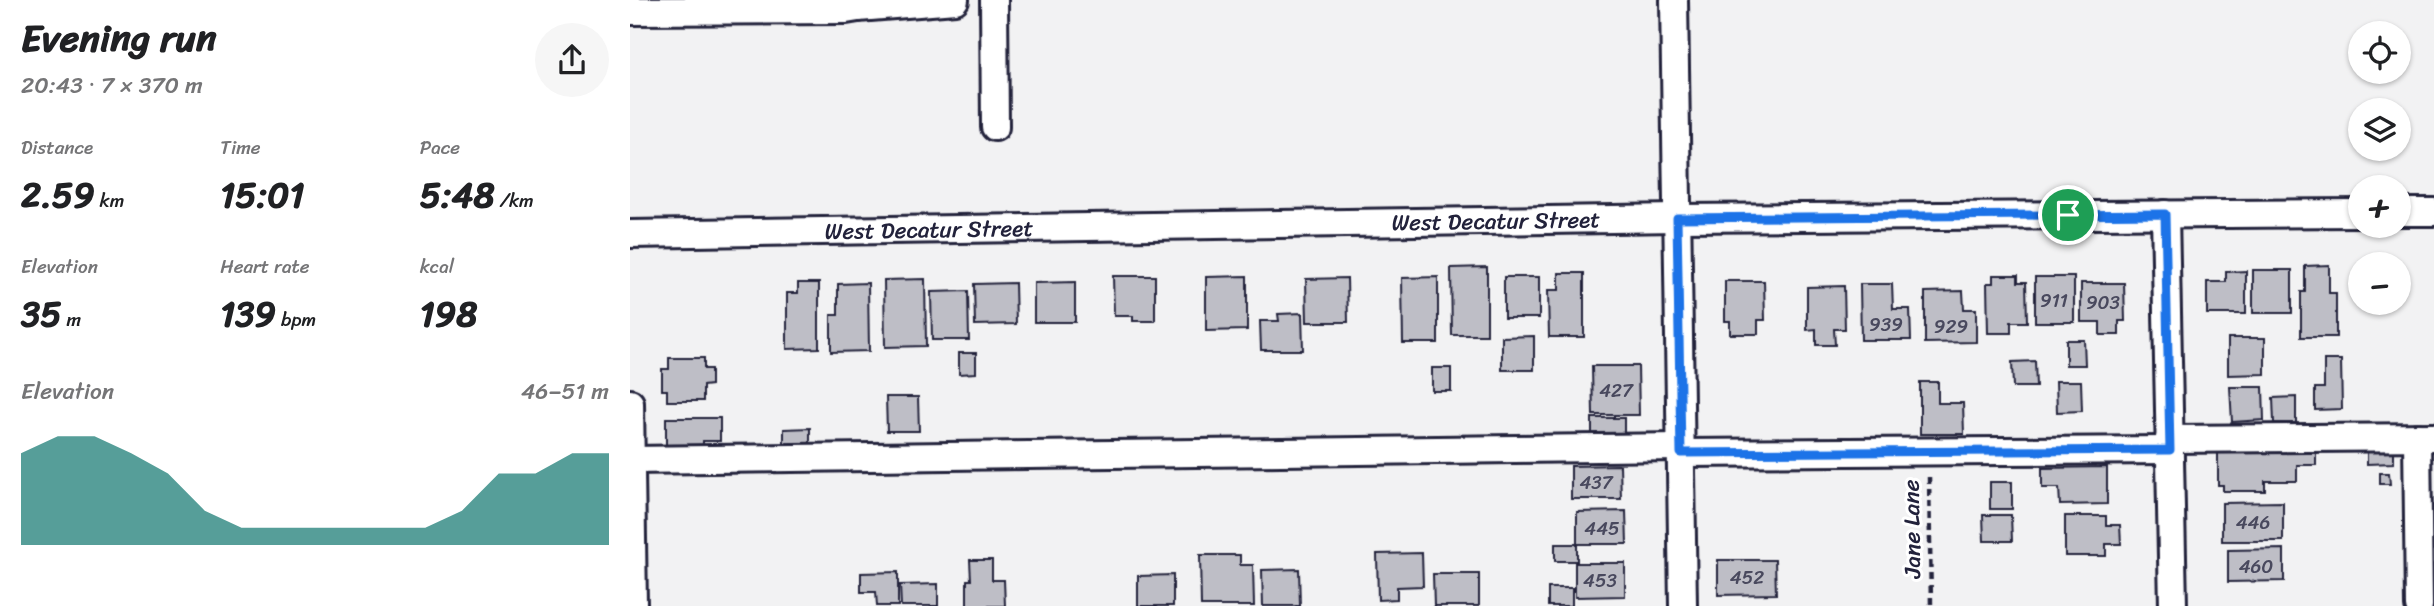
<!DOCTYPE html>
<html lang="en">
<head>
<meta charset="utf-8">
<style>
	body { margin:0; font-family:Sriracha,sans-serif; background:#f6f6f6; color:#202124; height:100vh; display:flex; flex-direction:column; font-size:26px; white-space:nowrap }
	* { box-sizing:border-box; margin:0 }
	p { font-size:23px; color:#757577 }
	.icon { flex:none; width:38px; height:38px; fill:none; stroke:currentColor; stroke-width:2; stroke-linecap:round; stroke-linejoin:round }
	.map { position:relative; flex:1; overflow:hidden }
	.side { display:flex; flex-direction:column; background:#fff; width:630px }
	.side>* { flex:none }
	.fabs { position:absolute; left:1718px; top:21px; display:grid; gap:14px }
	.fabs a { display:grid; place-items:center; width:63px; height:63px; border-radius:50%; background:#fff; box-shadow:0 2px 5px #0004; font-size:35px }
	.pin { position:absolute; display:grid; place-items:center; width:60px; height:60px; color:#fff; margin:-30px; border:4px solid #fff; border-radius:50%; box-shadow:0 2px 7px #0007 }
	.round { display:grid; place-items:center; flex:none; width:74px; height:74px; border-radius:37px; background:#f6f6f6 }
	.summary { display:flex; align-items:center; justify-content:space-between; height:119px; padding:0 21px }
	h1 { font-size:38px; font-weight:700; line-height:52px }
	.metrics { display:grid; grid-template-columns:repeat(3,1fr); gap:10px; height:119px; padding:7px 21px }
	.metrics div { display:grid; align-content:center }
	.metrics b { font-size:35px; font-weight:700 }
	.metrics small { font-size:19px; font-weight:400 }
	.metrics p { font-size:19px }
	.chart { height:196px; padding:14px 21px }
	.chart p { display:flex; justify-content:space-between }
	.chart svg { width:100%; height:126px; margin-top:7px; fill:#0f766e; opacity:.7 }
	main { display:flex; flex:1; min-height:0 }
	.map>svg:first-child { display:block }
	.building { fill:#bebec6; stroke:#22223b; stroke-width:2 }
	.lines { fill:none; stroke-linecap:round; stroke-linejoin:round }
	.minor-casing { stroke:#22223b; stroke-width:32 }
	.path { stroke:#22223b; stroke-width:4.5; stroke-dasharray:7 5; stroke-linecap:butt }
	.minor { stroke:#fff; stroke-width:26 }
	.route-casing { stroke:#fff; stroke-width:14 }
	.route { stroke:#1a73e8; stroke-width:9 }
	.labels { text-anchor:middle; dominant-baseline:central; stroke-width:6; stroke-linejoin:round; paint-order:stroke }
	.number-label { font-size:19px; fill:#49495e }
	.street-label { font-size:23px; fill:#22223b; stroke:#fff }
</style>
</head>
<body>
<main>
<section class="side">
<div class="summary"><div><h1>Evening run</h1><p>20:43 · 7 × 370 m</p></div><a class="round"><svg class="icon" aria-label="share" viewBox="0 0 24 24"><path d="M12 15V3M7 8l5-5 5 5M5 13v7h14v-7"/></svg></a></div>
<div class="metrics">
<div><p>Distance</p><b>2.59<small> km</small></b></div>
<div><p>Time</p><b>15:01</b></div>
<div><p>Pace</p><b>5:48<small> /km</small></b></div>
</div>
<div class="metrics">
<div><p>Elevation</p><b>35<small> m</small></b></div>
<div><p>Heart rate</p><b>139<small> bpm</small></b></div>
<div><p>kcal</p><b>198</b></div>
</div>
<div class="chart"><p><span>Elevation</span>46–51 m</p>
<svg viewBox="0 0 160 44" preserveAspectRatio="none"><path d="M0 44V12L10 6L20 6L30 12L40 19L50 32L60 38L70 38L80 38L90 38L100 38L110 38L120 32L130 19L140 19L150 12L160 12V44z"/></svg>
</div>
</section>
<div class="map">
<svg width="1804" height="606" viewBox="0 0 1804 606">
	<rect width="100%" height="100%" fill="#f2f2f3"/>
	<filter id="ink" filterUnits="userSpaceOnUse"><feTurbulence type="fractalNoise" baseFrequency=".0143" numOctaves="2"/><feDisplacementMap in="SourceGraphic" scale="14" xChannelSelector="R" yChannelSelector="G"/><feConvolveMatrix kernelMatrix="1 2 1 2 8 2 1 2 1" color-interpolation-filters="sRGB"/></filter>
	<g filter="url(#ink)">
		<path class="building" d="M1699 265V293H1706V337H1671V292H1675V266Z
			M857 267V335H822L821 268Z
			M1623 270H1662V313H1623Z
			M1616 271V314H1577V282H1596V272Z
			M929 273H954V337H919L918 290H929Z
			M1363 275H1388V282H1396L1397 322H1381V333H1358L1357 283H1363Z
			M483 276H525V321H503V316H484Z
			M617 276V330L576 331V277Z
			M808 277V343H773L772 278Z
			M874 277H909V318H874Z
			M1405 277H1444V322H1405Z
			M717 278 718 322H677L676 279Z
			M295 279 296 346 255 347 254 280Z
			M1095 281H1134L1135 320H1128V334H1100V321H1095Z
			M445 282V322H404V283Z
			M168 283H189V348L157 349V293H168Z
			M238 283 239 351 201 352V315H208V284Z
			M385 283 386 324 345 325 344 284Z
			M1451 283H1494L1495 321H1489V335H1470V322H1451Z
			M1230 284H1262L1263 309H1280L1281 340H1231Z
			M1214 286 1215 329H1204L1205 345H1186V329L1177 330V287Z
			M338 291 339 340H302L301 292Z
			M1333 291 1334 309H1346V342L1295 343V292Z
			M672 313 673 350H631L630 321H649L648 314Z
			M904 336V370H872V337Z
			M1598 338H1635V374L1598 375Z
			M1436 340H1454L1455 365H1436Z
			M329 353H346V373L329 374Z
			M39 358H74V369H81V385L73 386V401H37V390H32V369H39Z
			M1694 360H1711L1712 409 1685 410V388H1694Z
			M1405 361 1406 387H1383L1382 362Z
			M962 366H1008L1009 415H963Z
			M802 368H821V391H802Z
			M1426 381H1451L1452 411 1427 412Z
			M1290 382H1308V403H1333L1334 434H1290Z
			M1600 387H1633L1634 420 1602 422Z
			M256 397H288L289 431H257Z
			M1666 397V423H1644L1643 398Z
			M36 418H90V441H73V450H36Z
			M962 418H994V434H962Z
			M180 428V445L154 446V429Z
			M1737 443H1764V463L1737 464Z
			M1588 447H1686V465H1667V481H1635V491H1593V485H1588Z
			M990 465 991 499H941V466Z
			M1477 467V504L1430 505 1429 488H1412V468Z
			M1750 473H1759L1760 484H1750Z
			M1360 482H1382V509H1360Z
			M1653 502V541H1592V503Z
			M996 511 997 544H947V512Z
			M1353 515H1381L1382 541H1354Z
			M1435 516H1476V525H1490L1491 544H1476V556H1435Z
			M925 544H947V561H925Z
			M1654 549V581L1598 582V550Z
			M792 553 793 586 767 587V599L748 600 747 554Z
			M570 555H610V565H623L624 606H571Z
			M340 560H362V580H374L375 606H337V580H341Z
			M1088 560H1145L1146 594 1088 595Z
			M945 563H995V596L945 597Z
			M669 569 670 606H633L632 570Z
			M268 572V606H247L246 592H231V573Z
			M803 574H849V606H804Z
			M543 575V606H508V576Z
			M308 584V606H271L270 585Z
			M918 588H942V606H918Z"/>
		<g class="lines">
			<defs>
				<g id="minor">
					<path d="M364 0 365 127"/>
					<path d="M1044 0 1053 606"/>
					<path d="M228 8 325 0"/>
					<path d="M0 11 216 10 228 8 227 0"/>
					<path d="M1769 212H1804"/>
					<path d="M1535 214 1543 606"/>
					<path id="s1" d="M0 234 1047 218 1731 213"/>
					<path d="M0 403 3 606"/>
					<path d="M1787 437 1789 606"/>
					<path d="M1539 439 1804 437"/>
					<path d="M1051 453 1540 450"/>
					<path d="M0 460 1051 447"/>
				</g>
			</defs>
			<use href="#minor" class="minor-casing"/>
			<path class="path" d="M1299 477 1301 606"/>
			<use href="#minor" class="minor"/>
		</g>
	</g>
	<g class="lines" filter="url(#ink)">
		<defs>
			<path id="route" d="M1535 214 1540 450 1051 453 1047 218Z"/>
		</defs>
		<use href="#route" class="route-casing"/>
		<use href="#route" class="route"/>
	</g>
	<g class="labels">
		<g class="number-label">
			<text x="1424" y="300">911</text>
			<text x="1473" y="302">903</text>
			<text x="1256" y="324">939</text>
			<text x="1321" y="326">929</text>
			<text x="986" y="390">427</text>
			<text x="966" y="482">437</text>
			<text x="1623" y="522">446</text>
			<text x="972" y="528">445</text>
			<text x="1626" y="566">460</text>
			<text x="1117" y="577">452</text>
			<text x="970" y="580">453</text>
		</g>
		<g class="street-label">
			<text stroke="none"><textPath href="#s1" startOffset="866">West Decatur Street</textPath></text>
			<text stroke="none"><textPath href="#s1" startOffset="299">West Decatur Street</textPath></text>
			<text transform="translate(1282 529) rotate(-91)">Jane Lane</text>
		</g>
	</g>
</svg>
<div class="fabs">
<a><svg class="icon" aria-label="locate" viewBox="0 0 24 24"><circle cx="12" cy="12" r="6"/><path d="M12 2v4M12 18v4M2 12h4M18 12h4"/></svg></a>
<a><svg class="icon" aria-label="layers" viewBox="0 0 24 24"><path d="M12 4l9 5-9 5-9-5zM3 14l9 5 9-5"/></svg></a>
<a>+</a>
<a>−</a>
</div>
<div class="pin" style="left:1438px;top:215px;background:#1e9e55"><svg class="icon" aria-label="arrive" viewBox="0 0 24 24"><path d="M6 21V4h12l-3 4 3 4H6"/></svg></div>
</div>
</main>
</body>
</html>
